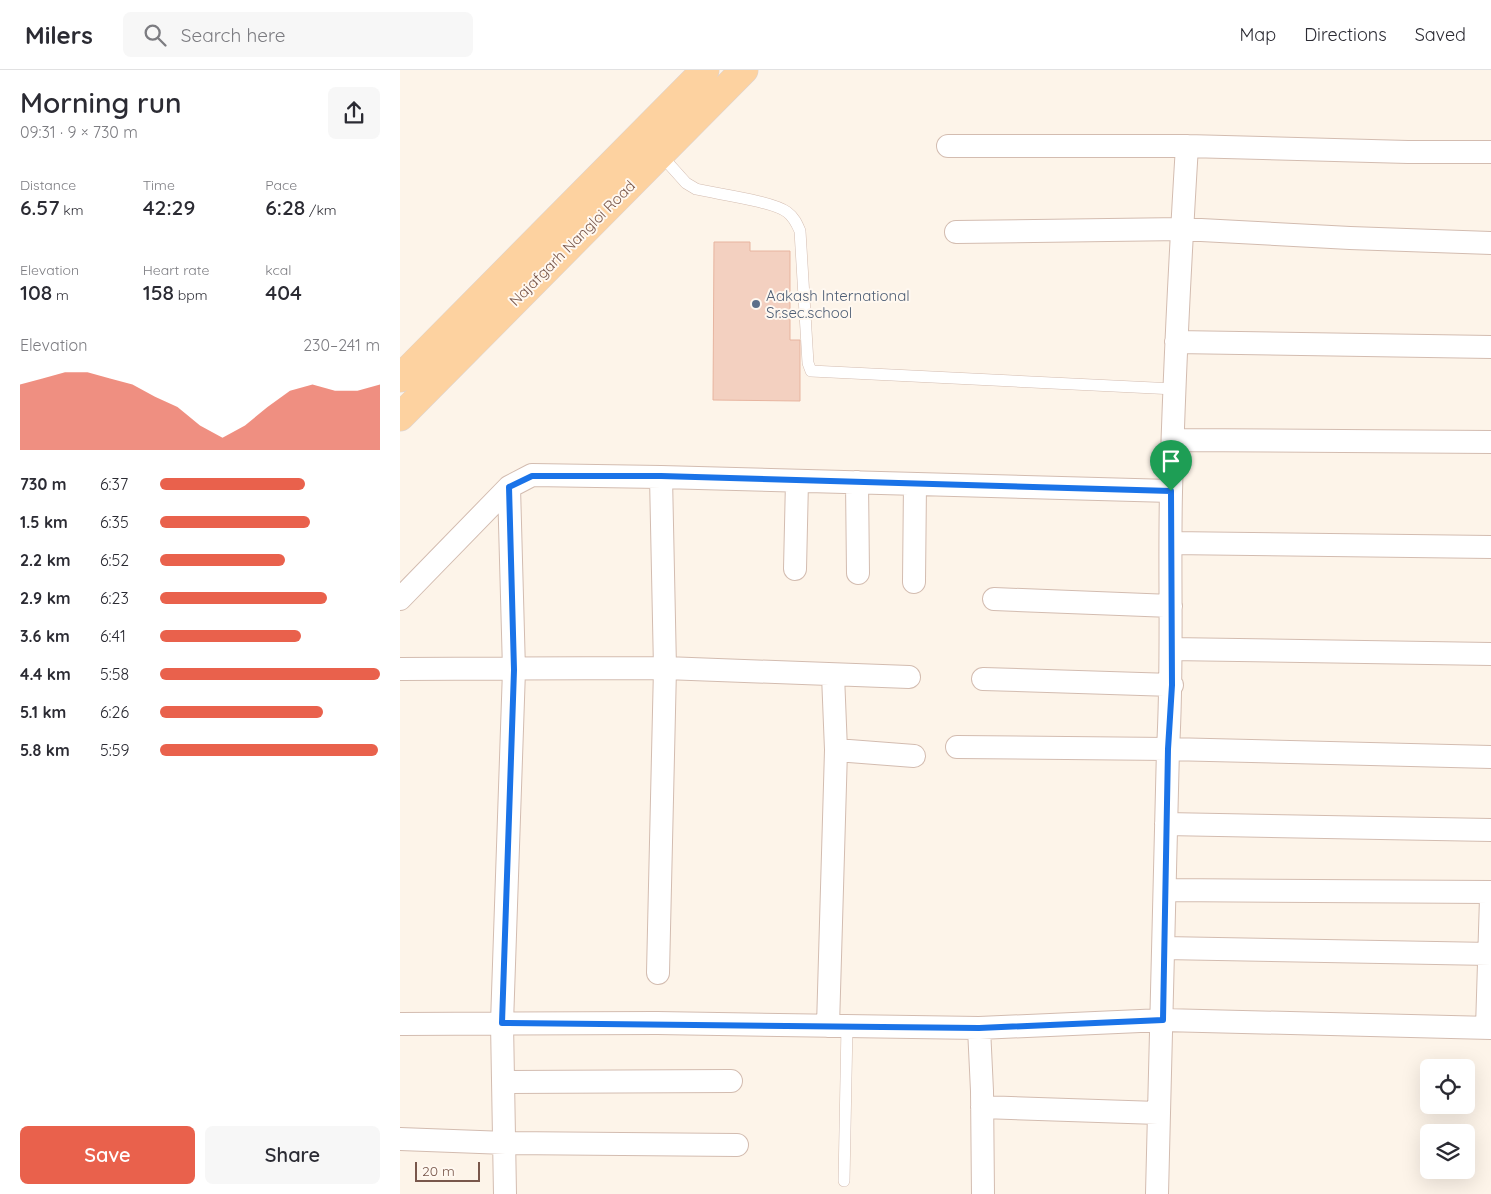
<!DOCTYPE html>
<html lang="en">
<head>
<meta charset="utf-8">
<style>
	body { margin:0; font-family:Quicksand,sans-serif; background:#f7f7f7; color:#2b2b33; height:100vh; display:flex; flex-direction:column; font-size:19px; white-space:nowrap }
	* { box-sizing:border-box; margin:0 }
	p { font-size:16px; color:#7c7c81 }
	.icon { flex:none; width:28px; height:28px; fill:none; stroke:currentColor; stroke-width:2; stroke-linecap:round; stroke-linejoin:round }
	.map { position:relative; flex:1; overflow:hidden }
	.sheet { display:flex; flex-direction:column; background:#fff; width:400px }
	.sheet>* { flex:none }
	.tools { position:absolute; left:1020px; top:989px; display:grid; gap:10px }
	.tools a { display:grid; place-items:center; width:55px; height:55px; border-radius:8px; background:#fff; box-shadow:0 5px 20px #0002; font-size:25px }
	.scale { position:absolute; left:15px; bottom:12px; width:65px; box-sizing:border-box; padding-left:5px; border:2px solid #79574b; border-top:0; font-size:14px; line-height:18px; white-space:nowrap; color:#79574b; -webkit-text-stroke:4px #fff8f0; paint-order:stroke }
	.pin { position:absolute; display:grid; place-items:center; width:42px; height:42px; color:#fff; margin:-51px -21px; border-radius:50% 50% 50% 0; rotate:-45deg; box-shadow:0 0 5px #0007 }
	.pin .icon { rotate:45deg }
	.round { display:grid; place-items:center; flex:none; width:52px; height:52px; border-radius:8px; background:#f7f7f7 }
	.summary { display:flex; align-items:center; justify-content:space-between; height:85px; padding:0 20px }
	h1 { font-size:28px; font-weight:600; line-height:38px }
	.figures { display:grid; grid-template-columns:repeat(3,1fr); gap:8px; height:85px; padding:5px 20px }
	.figures div { display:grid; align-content:center }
	.figures b { font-size:21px; font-weight:600 }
	.figures small { font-size:14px; font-weight:400 }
	.figures p { font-size:14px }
	.chart { height:140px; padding:10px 20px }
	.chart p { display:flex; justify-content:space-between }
	.chart svg { width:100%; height:90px; margin-top:5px; fill:#e9614c; opacity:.7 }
	.primary-button { display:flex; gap:10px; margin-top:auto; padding:10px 20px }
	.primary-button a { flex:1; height:58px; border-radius:8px; background:#e9614c; color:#fff; font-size:20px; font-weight:600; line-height:58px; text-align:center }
	.primary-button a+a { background:#f7f7f7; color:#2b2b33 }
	ul { padding:0 20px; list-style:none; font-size:16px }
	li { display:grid; grid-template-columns:80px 60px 1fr; align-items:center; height:38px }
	li i { height:12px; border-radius:6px; background:#e9614c }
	header { display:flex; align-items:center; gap:30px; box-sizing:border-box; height:70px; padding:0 25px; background:#fff; border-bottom:1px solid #e1e1e2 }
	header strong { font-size:24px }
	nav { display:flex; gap:28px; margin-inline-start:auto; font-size:18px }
	.search { width:350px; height:45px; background:#f7f7f7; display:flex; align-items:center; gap:12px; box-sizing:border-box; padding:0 18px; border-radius:8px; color:#7c7c81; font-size:19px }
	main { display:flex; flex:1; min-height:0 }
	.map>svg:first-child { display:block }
	.building { fill:#f3d0c0; stroke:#e7b49f }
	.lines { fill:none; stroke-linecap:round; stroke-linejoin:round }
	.lane-casing { stroke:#d3bcb0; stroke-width:12 }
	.street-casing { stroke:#d3bcb0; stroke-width:24 }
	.primary-casing { stroke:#dcd3d0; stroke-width:29 }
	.lane { stroke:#fff; stroke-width:11 }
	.street { stroke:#fff; stroke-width:22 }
	.primary { stroke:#fdd2a0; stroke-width:28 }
	.route-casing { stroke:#fff; stroke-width:10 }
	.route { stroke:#1a73e8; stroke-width:6 }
	.service-dot { fill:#5c6f8a; stroke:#fff8f0; stroke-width:2 }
	.labels { text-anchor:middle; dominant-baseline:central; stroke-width:4; stroke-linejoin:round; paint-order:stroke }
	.street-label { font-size:15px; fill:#79574b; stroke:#fff8f0 }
	.service-label { font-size:15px; fill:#4e5e75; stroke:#fff8f0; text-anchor:start }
</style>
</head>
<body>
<header>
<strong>Milers</strong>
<div class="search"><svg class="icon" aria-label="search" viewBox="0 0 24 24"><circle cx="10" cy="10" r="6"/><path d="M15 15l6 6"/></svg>Search here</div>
<nav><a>Map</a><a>Directions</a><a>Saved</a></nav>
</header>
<main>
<section class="sheet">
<div class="summary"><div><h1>Morning run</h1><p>09:31 · 9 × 730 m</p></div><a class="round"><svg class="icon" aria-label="share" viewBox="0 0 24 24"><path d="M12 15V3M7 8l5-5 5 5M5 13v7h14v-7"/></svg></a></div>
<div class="figures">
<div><p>Distance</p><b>6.57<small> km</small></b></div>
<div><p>Time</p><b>42:29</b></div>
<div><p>Pace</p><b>6:28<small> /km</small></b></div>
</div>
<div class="figures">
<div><p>Elevation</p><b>108<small> m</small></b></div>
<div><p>Heart rate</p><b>158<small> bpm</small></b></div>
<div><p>kcal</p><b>404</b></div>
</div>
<div class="chart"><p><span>Elevation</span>230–241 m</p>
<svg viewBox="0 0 160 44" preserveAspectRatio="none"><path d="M0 44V12L10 9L20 6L30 6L40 9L50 12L60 18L70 23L80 32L90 38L100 32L110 23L120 15L130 12L140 15L150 15L160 12V44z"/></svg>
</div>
<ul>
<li><b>730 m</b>6:37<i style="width:66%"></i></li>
<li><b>1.5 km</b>6:35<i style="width:68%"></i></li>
<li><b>2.2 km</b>6:52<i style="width:57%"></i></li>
<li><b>2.9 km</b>6:23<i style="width:76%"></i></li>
<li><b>3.6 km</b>6:41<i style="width:64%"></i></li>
<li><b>4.4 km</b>5:58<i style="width:100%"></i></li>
<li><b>5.1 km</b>6:26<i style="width:74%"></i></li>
<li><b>5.8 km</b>5:59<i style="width:99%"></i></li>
</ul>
<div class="primary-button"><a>Save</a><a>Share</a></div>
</section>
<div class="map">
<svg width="1091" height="1124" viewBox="0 0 1091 1124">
	<rect width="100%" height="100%" fill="#fdf4e9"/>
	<path class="building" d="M314 172H350V181H390V270H400V331L313 330Z"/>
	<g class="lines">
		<defs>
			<path id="lane" d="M260 84 286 113 296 119C317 124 372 131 387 142 394 147 397 154 400 161L408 293 411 301 775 319
				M444 1111 447 956"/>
			<path id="street" d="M548 76H787L1008 82H1091
				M556 162 782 159 950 168 1091 173
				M776 272 1091 277
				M773 370 1091 372
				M457 412 458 503
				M771 473 1091 477
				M395 499 397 411
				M514 512 515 414
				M0 529 109 417 132 405 261 407 771 421
				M594 529 771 536
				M771 579 1091 584
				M0 599 265 598 509 607
				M583 609 772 615
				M557 677 768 679 1091 687
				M436 680 514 686
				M766 754 1091 760
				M765 820 1091 822
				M764 878 1091 884
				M258 903 265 598 261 407
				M0 954 257 953 579 958 763 950 1091 958
				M428 956 436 680 433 605
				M579 958 582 1021 583 1124
				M1087 958 1091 828
				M104 1012 331 1011
				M582 1037 758 1043
				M0 1069 106 1073 337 1075
				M105 1124 102 953 114 600 109 417
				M757 1124 768 679C773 593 769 508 771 422 774 307 780 191 787 76"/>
			<path id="primary" d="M0 308 305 0
				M0 347 344 0"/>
		</defs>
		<use href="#lane" class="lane-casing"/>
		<use href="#street" class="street-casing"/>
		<use href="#primary" class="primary-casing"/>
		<use href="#lane" class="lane"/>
		<use href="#street" class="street"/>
		<use href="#primary" class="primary"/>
	</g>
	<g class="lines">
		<defs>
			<path id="route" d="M132 406H261L771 421 772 615 768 679 763 950 579 958 102 953 114 600 109 417Z"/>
		</defs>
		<use href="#route" class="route-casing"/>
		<use href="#route" class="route"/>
	</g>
	<circle class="service-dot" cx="356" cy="234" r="5"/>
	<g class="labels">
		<g class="street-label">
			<text transform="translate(172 173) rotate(-45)">Najafgarh Nangloi Road</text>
		</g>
		<g class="service-label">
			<text x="366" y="225">Aakash International<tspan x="366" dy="17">Sr.sec.school</tspan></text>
		</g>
	</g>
</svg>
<div class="tools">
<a><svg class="icon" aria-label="locate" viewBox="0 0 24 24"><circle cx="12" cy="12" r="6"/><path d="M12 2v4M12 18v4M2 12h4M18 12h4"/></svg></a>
<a><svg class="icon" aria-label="layers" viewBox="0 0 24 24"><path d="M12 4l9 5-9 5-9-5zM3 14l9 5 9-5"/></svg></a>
</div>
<div class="scale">20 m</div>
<div class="pin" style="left:771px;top:421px;background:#1e9e55"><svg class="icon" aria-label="arrive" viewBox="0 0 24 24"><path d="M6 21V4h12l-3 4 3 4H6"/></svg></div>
</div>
</main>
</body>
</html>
